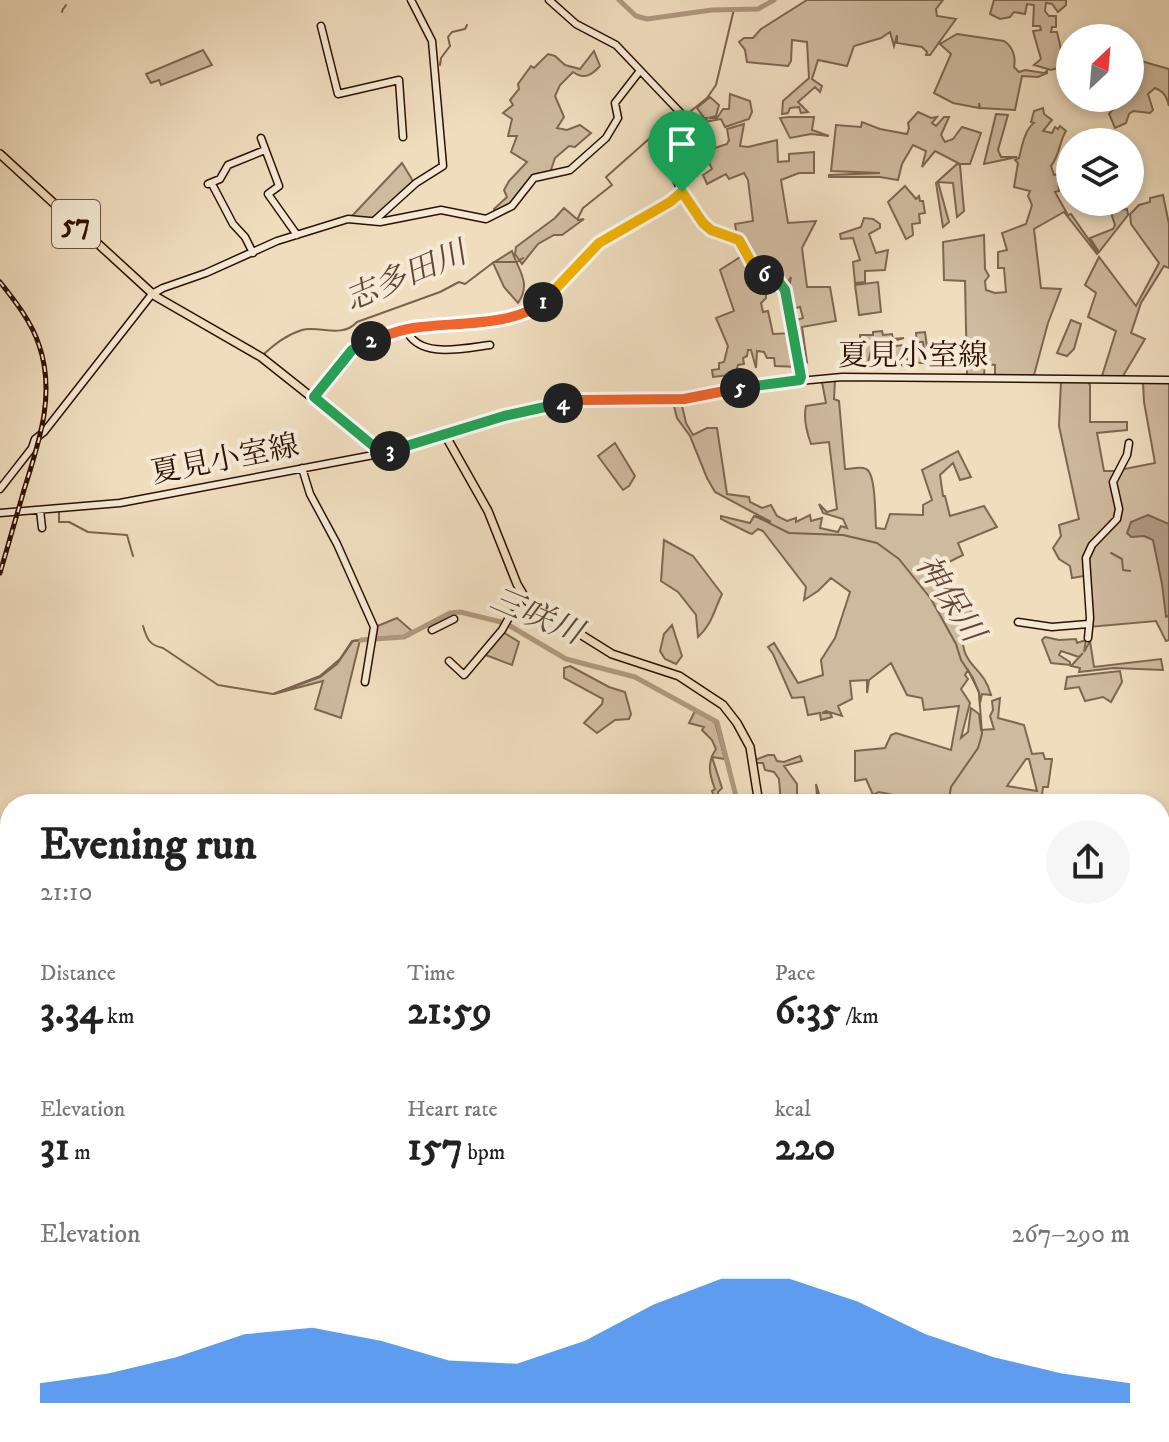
<!DOCTYPE html>
<html lang="en">
<head>
<meta charset="utf-8">
<style>
	body { margin:0; font-family:"IM FELL DW Pica","Noto Serif JP",serif; background:#f6f6f6; color:#222; height:100vh; display:flex; flex-direction:column; font-size:30px; white-space:nowrap }
	* { box-sizing:border-box; margin:0 }
	p { font-size:26px; color:#767676 }
	.icon { flex:none; width:44px; height:44px; fill:none; stroke:currentColor; stroke-width:2; stroke-linecap:round; stroke-linejoin:round }
	.map { position:relative; flex:1; overflow:hidden }
	.sheet { position:absolute; left:0px; top:794px; width:1170px; height:648px; display:flex; flex-direction:column; background:#fff; border-radius:32px 32px 0 0; box-shadow:0 4px 12px #0003 }
	.sheet>* { flex:none }
	.needle { width:52px; rotate:26deg }
	.fabs { position:absolute; left:1056px; top:24px; display:grid; gap:16px }
	.fabs a { display:grid; place-items:center; width:88px; height:88px; border-radius:50%; background:#fff; box-shadow:0 4px 12px #0003; font-size:40px }
	.pin { position:absolute; display:grid; place-items:center; width:68px; height:68px; color:#fff; margin:-82px -34px; border-radius:50% 50% 50% 0; rotate:-45deg; box-shadow:0 0 8px #0007 }
	.pin .icon { rotate:45deg }
	.km { position:absolute; width:40px; height:40px; margin:-20px; border-radius:50%; background:#222; color:#fff; font-size:22px; line-height:40px; text-align:center }
	.round { display:grid; place-items:center; flex:none; width:84px; height:84px; border-radius:42px; background:#f6f6f6 }
	.overview { display:flex; align-items:center; justify-content:space-between; height:136px; padding:0 40px }
	h1 { font-size:44px; font-weight:700; line-height:60px }
	.figures { display:grid; grid-template-columns:repeat(3,1fr); gap:12px; height:136px; padding:8px 40px }
	.figures div { display:grid; align-content:center }
	.figures b { font-size:40px; font-weight:700 }
	.figures small { font-size:22px; font-weight:400 }
	.figures p { font-size:22px }
	.chart { height:224px; padding:16px 40px }
	.chart p { display:flex; justify-content:space-between }
	.chart svg { width:100%; height:144px; margin-top:8px; fill:#1a73e8; opacity:.7 }
	.map>svg:first-child { display:block }
	.green { fill:#ceba9e; stroke:#7e6650; stroke-width:2; fill-rule:evenodd }
	.water { fill:#ae987e; stroke:#7b624c; stroke-width:2 }
	.lines { fill:none; stroke-linecap:round; stroke-linejoin:round }
	.stream { stroke:#7b624c; stroke-width:2 }
	.river { stroke:#ae987e; stroke-width:5 }
	.secondary-casing { stroke:#2f1102; stroke-width:9 }
	.primary-casing { stroke:#2f1102; stroke-width:10 }
	.secondary { stroke:#f5e9d5; stroke-width:6 }
	.primary { stroke:#efddbe; stroke-width:7 }
	.rail-casing { stroke:#2f1102; stroke-width:5 }
	.rail { stroke:#f5e9d5; stroke-width:2; stroke-dasharray:6; stroke-linecap:butt }
	.split-1-casing { stroke:#fff; stroke-width:16 }
	.split-2-casing { stroke:#fff; stroke-width:16 }
	.split-3-casing { stroke:#fff; stroke-width:16 }
	.split-4-casing { stroke:#fff; stroke-width:16 }
	.split-5-casing { stroke:#fff; stroke-width:16 }
	.split-6-casing { stroke:#fff; stroke-width:16 }
	.split-7-casing { stroke:#fff; stroke-width:16 }
	.split-1 { stroke:#f5b400; stroke-width:10 }
	.split-2 { stroke:#f0652b; stroke-width:10 }
	.split-3 { stroke:#22a559; stroke-width:10 }
	.split-4 { stroke:#22a559; stroke-width:10 }
	.split-5 { stroke:#f0652b; stroke-width:10 }
	.split-6 { stroke:#22a559; stroke-width:10 }
	.split-7 { stroke:#f5b400; stroke-width:10 }
	.labels { text-anchor:middle; dominant-baseline:central; stroke-width:8; stroke-linejoin:round; paint-order:stroke }
	.shield { fill:#f5e9d5; stroke:#6a5241; stroke-width:2 }
	.shield-label { font-size:28px; font-weight:bold; fill:#2f1102 }
	.street-label { font-size:30px; fill:#2f1102; stroke:#f5e9d5 }
	.water-label { font-size:32px; font-style:italic; fill:#624734; stroke:#f5e9d5 }
</style>
</head>
<body>
<div class="map">
<svg width="1169" height="1442" viewBox="0 0 1169 1442">
	<rect width="100%" height="100%" fill="#efddbe"/>
	<filter id="stains"><feTurbulence type="fractalNoise" baseFrequency=".0025" numOctaves="4"/><feColorMatrix values="0 0 0 0 .2 0 0 0 0 .09 0 0 0 0 .02 0 0 0 .5 -.17"/></filter>
	<radialGradient id="worn" r=".72"><stop offset=".6" stop-color="#630" stop-opacity="0"/><stop offset="1" stop-color="#630" stop-opacity=".3"/></radialGradient>
	<path class="green" d="M807 0H943L936 9 937 16 956 19 930 55H926L927 52 922 47 897 43V35L894 46 890 32 881 38 854 46 847 66 818 60 812 79 822 86 820 92 815 87 798 102 808 112 801 113 799 107 790 108 788 113 782 114 783 101 809 78 807 42 792 40 791 61 788 66 747 62 745 50 739 42 744 38H753L761 29Z
		M994 0H1066V5L1058 12 1052 4 1046 3 1045 11 1049 16H1056V27H1052L1051 32H1057L1065 66 1051 70 1034 65 1041 59 1033 31 1041 30 1040 26H1033L1034 5 1027 4 1025 14 1014 12 1010 17 1000 19 990 14Z
		M957 34 1004 41C1013 47 1016 57 1014 67L1019 72 1025 70 1044 73 1047 71V73L1038 77 1022 76 1015 110 980 108 979 103V108L953 103 934 93 951 54 940 44Z
		M203 50 212 65 161 85 159 80 151 83 146 74Z
		M594 51 600 66C592 75 584 80 573 72L560 85 555 96 564 117 557 128 567 130 580 125 591 133 575 147 569 146 555 158 550 173 535 174 512 204 495 213 494 209 507 197 504 190 509 181 527 162 511 152 517 136H508L512 119 503 113 513 105 510 100 519 89 518 84 531 66 534 68 548 54 555 56 565 65 580 69Z
		M1134 59 1169 69V106C1167 98 1165 92 1155 88L1148 94 1153 110 1150 113 1133 111 1129 114 1126 123 1115 128 1109 114 1122 98H1130V60Z
		M730 94 750 101 752 112 749 119 725 127 721 119 705 122 707 118H704L697 108 710 97 719 105 716 116 709 118H717L723 109H729Z
		M1043 108 1044 114 1052 120 1043 131 1052 133 1055 127 1058 129 1060 126 1066 131C1059 142 1060 155 1051 166L1054 175 1058 174 1059 191 1055 192 1068 215 1071 214 1098 253 1097 254 1064 212 1034 229 1041 288 1061 289 1048 323 1034 375H995V365L985 364 984 375H967L965 281 944 280 943 242 984 235 985 269 989 276 985 281 986 290 995 293 1006 292 1004 268H998V252L1007 250 1002 233 1026 224 1032 205 1028 196 1030 191 1014 187 1018 163 1015 160 1019 158C1022 146 1025 129 1034 123L1031 122 1034 111Z
		M918 112 931 118 937 117 932 123 936 126 944 117H949L941 135 945 142 953 139 962 127 981 133 970 164H960L935 151 922 167 926 151 913 145 902 164 898 180 880 177H829V175L880 173 831 171 836 125 861 127 862 122 880 129 907 134 909 128 908 123Z
		M996 114 1008 115 998 150 1001 157H1017L984 164Z
		M789 117H814L812 130 829 136 811 134 790 138 780 118Z
		M744 124 740 146 748 147 777 140 778 162 789 161V154L814 152V173H799L781 180 788 223 816 221 802 248 807 287H830L836 321 802 327 807 362 800 358 793 321 803 318 800 307 791 309 788 293 791 277 785 286C762 271 738 254 735 224L753 221 748 180 744 173 729 179 726 174 707 184 703 175 712 169 696 135 709 134 715 148 727 144 729 140 727 129Z
		M402 163 413 181 373 219 351 217Z
		M957 164 960 165 964 211 957 217 953 183 938 182 949 222 943 227 936 183Z
		M905 186 916 199 919 196 920 201H923L925 213 919 214 920 223 912 224 913 235 906 239 888 202Z
		M1163 195 1169 224V268L1164 266 1141 303 1131 333 1145 339 1123 376H1102L1116 331 1088 317 1096 293 1085 285 1099 257 1136 306 1159 263 1131 224 1130 214 1139 205 1150 202V198Z
		M1126 202 1118 206V210L1127 209 1128 215 1099 252 1090 238 1113 229 1115 225 1109 207 1111 204Z
		M564 208 578 220 584 219 562 235H554L538 244 522 264 515 254 516 247 555 218Z
		M864 218 873 219 880 224V228L869 234 876 253 888 250 885 270 865 271V282L855 283 853 262 860 260 853 238 841 239 840 234 861 227Z
		M512 251C518 270 532 283 518 303L504 287 493 263Z
		M745 254 756 273 776 282 782 288 766 293V298L761 303 763 312 768 311 773 334 792 333 798 367 775 366 774 358H767L764 352 757 351 756 368 751 350H748L747 356 743 358 744 364 738 365 735 377 729 375 713 377 712 370 719 369V363L724 362 728 346 716 318 734 311 720 270Z
		M878 282 881 312 859 315 855 285Z
		M1071 320 1081 324 1074 349 1067 356 1057 353Z
		M882 331 883 335 892 334 893 339 904 338 893 341 895 346 905 345 907 363H903V366L895 360 894 354 882 355 880 352 871 351 868 362H862L860 335H873V332Z
		M925 332 928 355 937 354 936 364 908 362 907 351 924 349 923 342H917L916 333Z
		M835 380 834 399 839 401 845 469C851 469 861 466 866 469 876 473 875 516 876 528L885 529 890 514 923 515V505L932 500 922 470 958 451 971 477 960 480 953 463 940 475 943 496H945L950 516 984 506 997 527 958 543 963 555 927 573 938 590 944 588 957 604 966 610 970 608 972 611 966 618V625H963C958 669 983 663 991 695L982 694 980 703 979 692 968 670 965 675 968 679 961 689 970 703 961 738 968 732 971 708 979 714 981 730 994 729 990 716 993 710 992 701 1000 698 998 718 1024 725 1032 754 1043 753 1045 759H1052L1048 787H1043L1042 795 1038 797 1041 804H948V799L947 804H900L903 797 879 792 873 795 866 779 855 781V751L885 748 891 735 896 733 951 750 959 706 924 710 922 698 907 695 891 663 869 680 867 693V680L850 681 852 699 838 706 842 716 826 711 822 713H830L832 717 821 720 820 713 808 715 804 697 792 698 773 654 768 647 774 643 798 683 823 675 821 660 835 638 850 592 831 578 818 591 804 600 806 587 763 531 758 529 752 534 749 533 721 519V516L750 523 754 516 771 522 715 492 707 478 690 436 677 418 673 402 681 401 686 423 693 435 707 428H717L727 494 749 497 750 502 762 508 771 505 777 516 787 521 796 518V522L810 515 811 521 822 518 820 528 838 532 841 526 847 528 843 519 823 513 819 504 827 512 837 509 829 442 811 444C807 433 803 419 806 406L826 403 822 382ZM1026 759H1029L1037 791 1007 786Z
		M1061 381H1087L1090 385V422H1127V430L1097 433 1104 471H1115L1113 476 1117 516 1085 556 1084 576 1072 578 1070 566 1059 559 1053 548 1061 536 1059 525 1079 519 1059 426Z
		M1143 382H1169V640L1166 641 1156 621 1089 627 1087 563 1092 549 1117 523 1116 484 1119 470 1155 463 1144 402Z
		M615 443 635 476 629 486 623 490 598 456Z
		M664 540 693 556 722 594C713 613 712 624 698 637L696 615 678 592 661 581Z
		M397 618 412 631 403 636 373 638 375 627Z
		M672 625 682 656 676 664 665 659 660 651 664 634Z
		M503 632 519 642 512 665 483 654Z
		M1045 637 1059 640 1076 639 1077 643 1086 640 1084 652 1090 641 1094 667 1161 659 1163 670 1114 668 1079 672 1080 668 1071 666 1083 653 1079 657 1061 651 1059 655 1070 662V665L1051 663 1042 640Z
		M360 640 341 718 315 709 323 681 274 694 320 677 337 664 353 641Z
		M570 666 609 687 625 692 631 714 629 719 615 720 597 733 584 723 602 704 603 699 564 678V668Z
		M1120 671 1122 682 1111 702 1103 697 1085 701 1079 687 1065 689 1067 677Z
		M695 711 715 722 725 759 712 757 722 788 718 792V798L725 802 736 801 737 804H717L712 791 715 789C709 774 707 762 716 749L712 740 702 730 704 727 689 723Z
		M768 755H774L777 761 784 762 800 756 802 761 784 766 797 784V799L817 796 816 784 822 804H781L779 779 774 772 765 770 763 763H755V760Z"/>
	<path class="water" d="M1148 515 1169 524V616L1166 617 1162 584 1153 540 1144 536 1131 537 1127 533 1131 522Z"/>
	<g class="lines">
		<path class="stream" d="M64 8 66 5
			M62 12 63 9
			M440 65 441 58 450 46 448 37 452 32 465 29 467 25
			M686 115 707 98 716 85 734 9
			M578 218 583 208 612 185 606 177 650 138 681 119
			M264 354C275 344 286 335 302 330 318 325 342 339 357 322L440 292 459 282 465 284 494 262H517L523 258
			M59 512V522H69L88 532 127 535 133 556
			M755 516 789 533 843 535 877 543 899 559 931 599 956 644 961 660 973 678 979 693 982 734 978 748 951 787 948 804
			M1111 553 1122 559 1123 570 1130 571
			M143 626C147 639 149 645 163 648L218 685 273 694 320 676 340 659 352 641 361 640
			M371 1442 377 1432"/>
		<path class="river" d="M619 0 636 16 647 19 712 10 758 9 774 0
			M361 640 404 637 450 613 460 612 505 623 566 659 635 677 717 722 738 804
			M1160 1056 1169 1058
			M802 1442 807 1432"/>
		<defs>
			<path id="secondary" d="M549 0 576 24 616 45 695 128 685 136 659 145 682 192 703 223 711 230 739 240 755 269 779 282 785 290 800 380
				M321 26 338 94 399 80 403 137
				M261 138 279 186 268 194 297 235
				M208 184 220 179 228 165 265 150
				M212 184 233 224 245 237 253 253
				M374 221 416 183 443 166 432 41 411 0
				M406 329C418 360 465 348 490 345
				M314 397 352 350 362 344 412 328 514 317C552 307 568 266 597 244 624 224 657 214 682 192
				M302 468 310 494 337 544 374 627 365 682
				M0 489 32 448 35 439 44 432 152 294 163 288 206 273 277 241 348 219 380 222 441 210 486 219 512 206 534 178 570 170 606 138 618 118 615 103 639 72
				M40 510 42 528
				M0 513 120 503 384 453 504 416 576 401 684 399 756 385 842 377 1169 380
				M1018 622 1052 627 1088 624
				M432 630 454 619
				M1088 638 1090 618 1086 558 1092 545 1117 519 1119 509 1113 482 1127 455 1129 443
				M449 661 464 675 502 630 511 614
				M1160 849 1169 845
				M0 1207 10 1209
				M1160 1265 1164 1271
				M0 1359 10 1361
				M84 1432 95 1442
				M191 1432 199 1442
				M1045 1432 1053 1442
				M1016 1442 1026 1432
				M1101 1442 1169 1437"/>
			<path id="primary" d="M0 154 155 296 261 357 382 453
				M444 433 488 511 517 584 527 601 612 654 679 676 723 705 737 723 750 747 759 804
				M870 1432 875 1442"/>
		</defs>
		<use href="#secondary" class="secondary-casing"/>
		<use href="#primary" class="primary-casing"/>
		<use href="#secondary" class="secondary"/>
		<use href="#primary" class="primary"/>
		<defs>
			<path id="rail" d="M0 282C15 301 31 321 39 345 56 394 39 442 24 490 16 518 8 546 0 573"/>
		</defs>
		<use href="#rail" class="rail-casing"/>
		<use href="#rail" class="rail"/>
	</g>
	<g class="lines">
		<defs>
			<path id="split-1" d="M543 302 599 243 670 202 682 192"/>
			<path id="split-2" d="M371 341C385 336 398 330 413 328 451 322 514 327 543 302"/>
			<path id="split-3" d="M371 341 352 350 314 397 382 453 390 451"/>
			<path id="split-4" d="M390 451 504 416 563 403"/>
			<path id="split-5" d="M563 403 583 400 684 399 740 388"/>
			<path id="split-6" d="M740 388 800 380 801 377 785 290 779 282 764 275"/>
			<path id="split-7" d="M682 192 703 223 711 230 739 240 755 269 764 275"/>
		</defs>
		<use href="#split-1" class="split-1-casing"/>
		<use href="#split-2" class="split-2-casing"/>
		<use href="#split-3" class="split-3-casing"/>
		<use href="#split-4" class="split-4-casing"/>
		<use href="#split-5" class="split-5-casing"/>
		<use href="#split-6" class="split-6-casing"/>
		<use href="#split-7" class="split-7-casing"/>
		<use href="#split-1" class="split-1"/>
		<use href="#split-2" class="split-2"/>
		<use href="#split-3" class="split-3"/>
		<use href="#split-4" class="split-4"/>
		<use href="#split-5" class="split-5"/>
		<use href="#split-6" class="split-6"/>
		<use href="#split-7" class="split-7"/>
	</g>
	<g class="labels">
		<rect class="shield" x="52" y="200" width="48" height="48" rx="6"/>
		<g class="shield-label">
			<text x="76" y="224">57</text>
		</g>
		<g class="street-label">
			<text x="913" y="356">夏見小室線</text>
			<text transform="translate(225 460) rotate(-11)">夏見小室線</text>
		</g>
		<g class="water-label">
			<text transform="translate(406 277) rotate(-23)">志多田川</text>
			<text transform="translate(949 599) rotate(57)">神保川</text>
			<text transform="translate(536 617) rotate(23)">三咲川</text>
		</g>
	</g>
	<rect width="100%" height="100%" filter="url(#stains)"/>
	<rect width="100%" height="100%" fill="url(#worn)"/>
</svg>
<div class="fabs">
<a><svg class="needle" viewBox="-14 -14 28 28"><path d="M0-13l5 13h-10z" fill="#e53935"/><path d="M0 13l5-13h-10z" fill="#767676"/></svg></a>
<a><svg class="icon" aria-label="layers" viewBox="0 0 24 24"><path d="M12 4l9 5-9 5-9-5zM3 14l9 5 9-5"/></svg></a>
</div>
<div class="pin" style="left:682px;top:192px;background:#1e9e55"><svg class="icon" aria-label="arrive" viewBox="0 0 24 24"><path d="M6 21V4h12l-3 4 3 4H6"/></svg></div>
<b class="km" style="left:543px;top:302px">1</b>
<b class="km" style="left:371px;top:341px">2</b>
<b class="km" style="left:390px;top:451px">3</b>
<b class="km" style="left:563px;top:403px">4</b>
<b class="km" style="left:740px;top:388px">5</b>
<b class="km" style="left:764px;top:275px">6</b>
<section class="sheet">
<div class="overview"><div><h1>Evening run</h1><p>21:10</p></div><a class="round"><svg class="icon" aria-label="share" viewBox="0 0 24 24"><path d="M12 15V3M7 8l5-5 5 5M5 13v7h14v-7"/></svg></a></div>
<div class="figures">
<div><p>Distance</p><b>3.34<small> km</small></b></div>
<div><p>Time</p><b>21:59</b></div>
<div><p>Pace</p><b>6:35<small> /km</small></b></div>
</div>
<div class="figures">
<div><p>Elevation</p><b>31<small> m</small></b></div>
<div><p>Heart rate</p><b>157<small> bpm</small></b></div>
<div><p>kcal</p><b>220</b></div>
</div>
<div class="chart"><p><span>Elevation</span>267–290 m</p>
<svg viewBox="0 0 160 44" preserveAspectRatio="none"><path d="M0 44V38L10 35L20 30L30 23L40 21L50 25L60 31L70 32L80 25L90 14L100 6L110 6L120 13L130 23L140 30L150 35L160 38V44z"/></svg>
</div>
</section>
</div>
</body>
</html>
